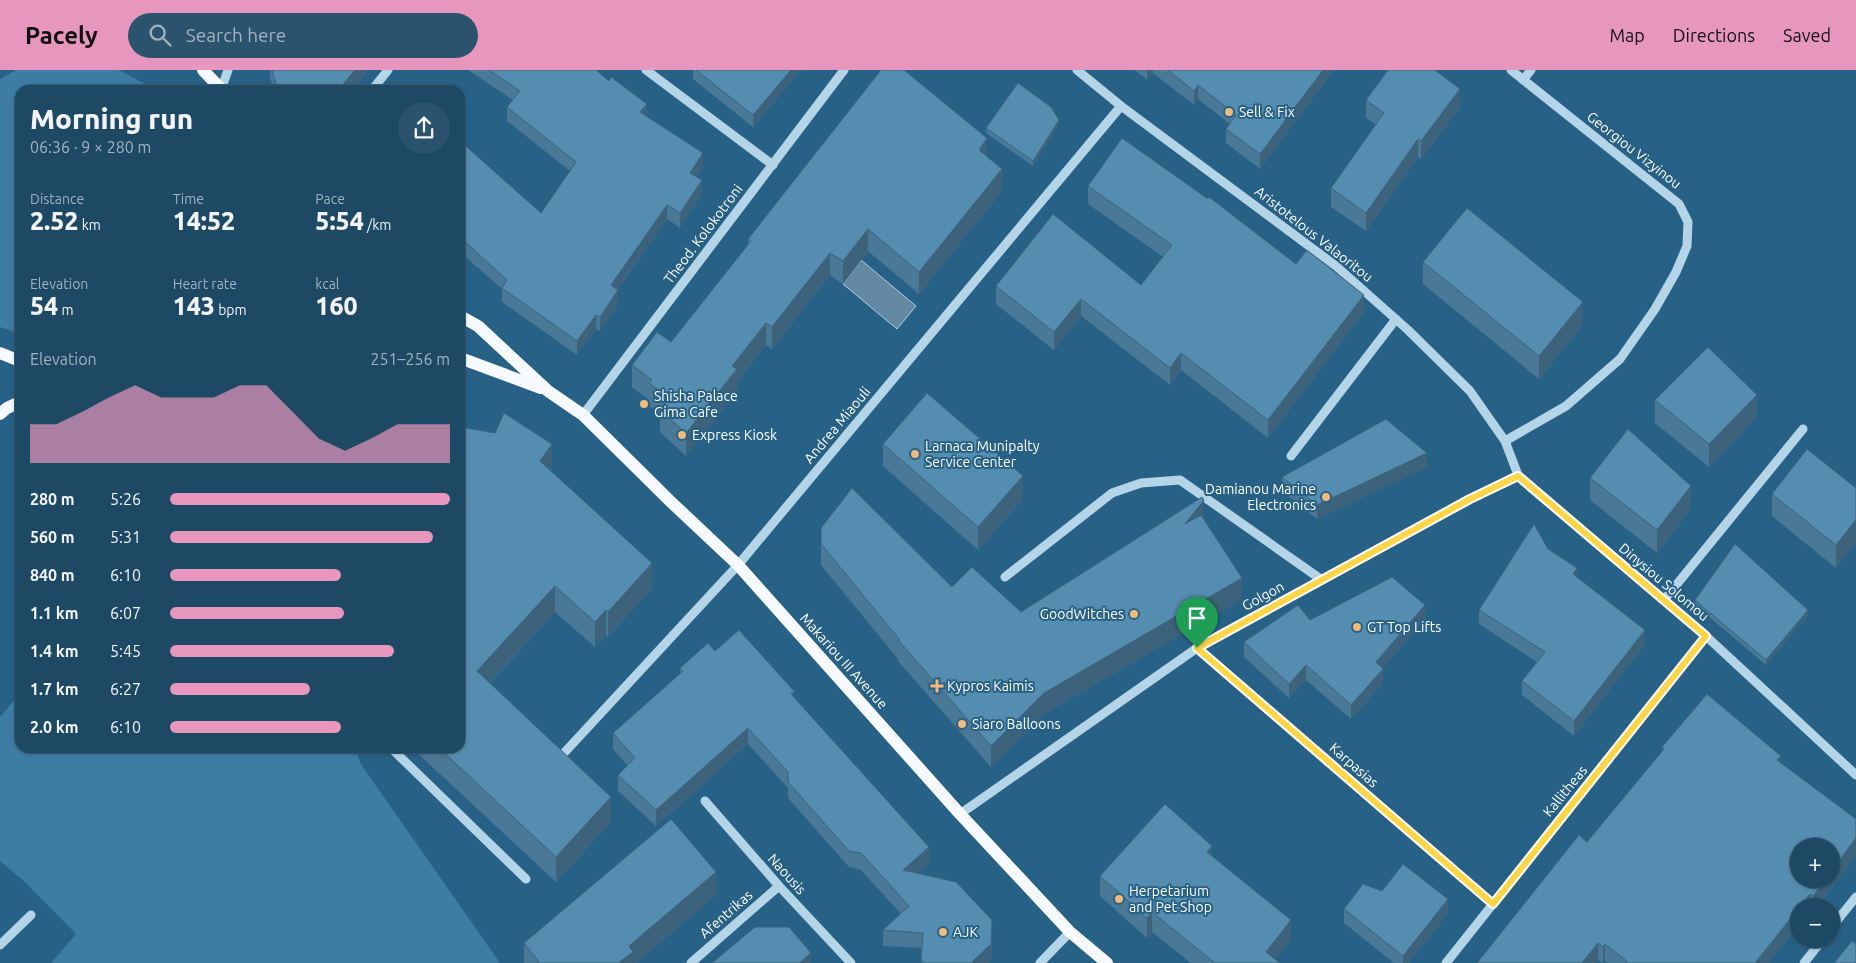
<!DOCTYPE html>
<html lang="en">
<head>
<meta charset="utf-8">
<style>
	body { margin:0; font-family:Ubuntu,sans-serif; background:#2b536d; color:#f1f3f6; height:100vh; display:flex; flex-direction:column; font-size:19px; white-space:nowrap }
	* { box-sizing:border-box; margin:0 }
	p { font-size:16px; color:#a1b2bf }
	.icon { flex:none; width:28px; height:28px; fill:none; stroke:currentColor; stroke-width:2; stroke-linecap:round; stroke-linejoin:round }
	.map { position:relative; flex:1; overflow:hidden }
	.sheet { position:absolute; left:15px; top:15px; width:450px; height:668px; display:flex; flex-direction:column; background:#1e4964; border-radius:15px; box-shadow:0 1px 4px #0004,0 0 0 1px #3c6178 }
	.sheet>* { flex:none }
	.buttons { position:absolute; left:1790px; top:768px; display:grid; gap:10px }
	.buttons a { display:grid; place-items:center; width:50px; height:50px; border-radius:50%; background:#1e4964; box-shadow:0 1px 4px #0004,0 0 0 1px #3c6178; font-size:25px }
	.pin { position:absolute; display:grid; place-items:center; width:42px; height:42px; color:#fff; margin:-51px -21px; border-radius:50% 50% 50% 0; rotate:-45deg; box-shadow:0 0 5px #0007 }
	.pin .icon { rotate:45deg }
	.round { display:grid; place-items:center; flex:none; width:52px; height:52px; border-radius:26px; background:#2b536d }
	.headline { display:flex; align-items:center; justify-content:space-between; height:85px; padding:0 15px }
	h1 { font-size:28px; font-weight:800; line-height:38px }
	.metrics { display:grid; grid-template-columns:repeat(3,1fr); gap:8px; height:85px; padding:5px 15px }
	.metrics div { display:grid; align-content:center }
	.metrics b { font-size:25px; font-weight:800 }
	.metrics small { font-size:14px; font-weight:400 }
	.metrics p { font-size:14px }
	.chart { height:140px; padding:10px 15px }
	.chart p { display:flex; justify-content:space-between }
	.chart svg { width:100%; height:90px; margin-top:5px; fill:#e797bd; opacity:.7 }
	ul { padding:0 15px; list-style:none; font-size:16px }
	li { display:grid; grid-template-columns:80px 60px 1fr; align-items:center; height:38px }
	li i { height:12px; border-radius:6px; background:#e797bd }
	header { display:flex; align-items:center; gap:30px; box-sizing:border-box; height:70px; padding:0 25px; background:#e797bd; color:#111 }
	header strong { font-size:24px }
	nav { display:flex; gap:28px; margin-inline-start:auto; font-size:18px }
	.search { width:350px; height:45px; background:#2b536d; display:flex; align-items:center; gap:12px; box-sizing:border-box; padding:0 18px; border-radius:28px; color:#a1b2bf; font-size:19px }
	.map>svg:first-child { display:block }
	.green { fill:#3d7ca3 }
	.water { fill:#6489a2; stroke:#a9d1e8 }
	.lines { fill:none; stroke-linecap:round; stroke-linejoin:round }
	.minor { stroke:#b4d4e8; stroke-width:9 }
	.major { stroke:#f6fafe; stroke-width:12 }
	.wall { fill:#497997 }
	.shaded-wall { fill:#3c637b }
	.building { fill:#558db0; stroke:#3c637b }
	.route-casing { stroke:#fff; stroke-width:10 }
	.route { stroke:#ffd54a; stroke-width:6 }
	.poi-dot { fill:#efba7b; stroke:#286186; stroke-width:2 }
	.labels { text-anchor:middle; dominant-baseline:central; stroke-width:4; stroke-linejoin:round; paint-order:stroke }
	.poi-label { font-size:14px; fill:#fff; stroke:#286186; text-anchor:start }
	.street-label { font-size:14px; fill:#fff; stroke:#286186 }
</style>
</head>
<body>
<header>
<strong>Pacely</strong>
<div class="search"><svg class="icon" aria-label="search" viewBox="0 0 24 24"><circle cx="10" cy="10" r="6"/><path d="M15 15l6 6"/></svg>Search here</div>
<nav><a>Map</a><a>Directions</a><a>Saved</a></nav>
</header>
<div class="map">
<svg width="1856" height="893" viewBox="0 0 1856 893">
	<rect width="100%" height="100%" fill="#286186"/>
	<path class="green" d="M16 0H119L156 20H20V264L0 257V9Z
		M20 623V678H356L360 693 500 893H51L76 864 25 812 0 791V647Z"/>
	<path class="water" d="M861 190 916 236 897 259 843 214Z"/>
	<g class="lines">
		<path class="minor" d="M646 0 773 95
			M1077 0 1121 36 1336 196 1408 260 1470 321 1505 371 1518 405 1706 566 1856 705
			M1523 10 1531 0
			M221 20 228 0
			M372 20 388 0
			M583 345 844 0
			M1505 371 1566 336 1620 289 1655 239 1676 202 1687 176 1688 152 1679 134 1511 0
			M1291 386 1396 249
			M1005 507 1112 423 1141 413 1180 410 1322 510
			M1664 530 1803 359
			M1197 578 1493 834
			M391 678 526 809
			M564 683 738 495 1121 36
			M705 731 779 816 851 893
			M960 744 1197 578 1470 429 1518 405
			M1831 858 1856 827
			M0 875 31 845
			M691 893 779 816
			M1040 893 1070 862
			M1446 893 1706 566
			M1804 893 1823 869"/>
		<path class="major" d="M203 0 222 20
			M460 246 478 256 548 321 583 345 670 431 738 495 960 744 1070 862 1107 893
			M0 283 20 291
			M460 288 541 318
			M0 344 7 338 20 332"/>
	</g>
	<path class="wall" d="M270 0H366V4L351 20H274L270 8Z
		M468 0H596L703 97 696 107 702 124 680 158 667 149 618 220V234L600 261 596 259 577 285 502 232V219L460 182V71L541 143 570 101 507 51V37L513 30Z
		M693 0H801L753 57 693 9Z
		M1135 0H1334L1260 99 1226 73V59L1230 54 1198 29 1194 35 1153 3 1147 10Z
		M1366 30 1460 37 1421 89 1418 87 1366 161 1331 137V118L1376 55 1366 48Z
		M1059 54 1033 96 986 63V58Z
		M987 87 1002 121 919 224 868 181 843 214 830 205 772 279 766 275 737 312V322L686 386 660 362V344L649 336V330L632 317V295L671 272 748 175V169Z
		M1088 116 1296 194 1364 242 1268 368 1181 300 1170 315 1081 246 1054 280 996 234V216L1141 215 1163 187 1088 134Z
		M1423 192 1583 255 1539 309 1423 214Z
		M1655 330 1757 347 1709 397 1655 353Z
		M495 363 552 399 551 401 652 518 608 567 606 565 595 577 555 542 490 613 611 752 556 812 412 678H460Z
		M883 374 1023 429 978 480 883 396Z
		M1427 397 1317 449 1282 421V407Z
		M1590 408 1691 439 1657 483 1590 430Z
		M1856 418 1836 498 1772 446V424Z
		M1204 449 1242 529 1044 644 991 697 898 591V589L821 495V458L952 517 1021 542Z
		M1548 479 1645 574 1574 666 1522 625V611L1537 592 1479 554V540Z
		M1695 530 1808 545 1766 595 1695 535Z
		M1425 549 1383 598V613L1351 649 1306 610 1289 628 1244 587V572L1310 550Z
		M715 581 795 628 929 793 918 803 992 866 991 890 988 893H921L922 878 883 876V860L901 844 861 800 849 797 788 728V718L748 674 656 756 618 721V705L628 696 613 679V663L680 604V598Z
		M1662 677 1781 693 1856 785 1818 836H1799V855L1768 893H1608L1605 891 1604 893H1602L1598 890 1587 772 1662 682Z
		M1212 786 1291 870 1275 889 1280 893H1191L1152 862 1147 868 1100 826V806Z
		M1382 821 1448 843 1409 893H1394L1344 853V839Z
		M716 825 636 893H524V873Z"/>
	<path class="shaded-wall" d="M355 0H366V4L351 20H338Z
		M791 0H801L753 57V45Z
		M1147 0H1153V3L1147 10Z
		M1323 0H1334L1260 99V84Z
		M1198 15V29L1194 35V21Z
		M1460 19V37L1421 89V71Z
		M647 34V48L640 42Z
		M1059 50V54L1033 96V91Z
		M987 68V91L979 80Z
		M1418 69V87L1366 161V143Z
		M703 83V97L690 117V103Z
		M1002 99V121L919 224V202Z
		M702 110V124L680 158V143Z
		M667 135V149L611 230V215Z
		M868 159V181L843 214V191Z
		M830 183V205L772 279V257Z
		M618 220V234L600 261V247Z
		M1364 225V242L1268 368V350Z
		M1081 229V246L1054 280V262Z
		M1583 232V255L1539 309V286Z
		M596 245V259L577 285V271Z
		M766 253V275L737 312V322L686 386V363L732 296Z
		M1181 283V300L1170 315V298Z
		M1757 325V347L1709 397V374Z
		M552 374V399L540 416V391Z
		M1427 383V397L1317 449V435Z
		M1023 406V429L978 480V457Z
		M1691 416V439L1657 483V460Z
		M1204 430V451L1185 454Z
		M1856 450V473L1836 498V475Z
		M652 493V518L608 567V542Z
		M1577 498V512L1573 504Z
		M1242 508V529L1044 644 991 697V676L1044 623Z
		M555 516V542L477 626V601Z
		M1425 535V549L1376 606V592Z
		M606 540V565L595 577V552Z
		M1808 540V545L1766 595V590Z
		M1645 560V574L1574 666V651Z
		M1306 595V610L1289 628V614Z
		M1383 599V613L1351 649V635Z
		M748 658V674L656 756V740Z
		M1781 686V703L1777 690Z
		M611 727V752L556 812V787Z
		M1856 768V785L1818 836H1813V826L1826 809H1831V802Z
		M1212 776V796L1207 782Z
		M929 777V793L903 816V800Z
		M716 802V825L636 893H618L629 876Z
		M1810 824V836H1800Z
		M1448 829V843L1409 893H1403V886Z
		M1799 838V855L1768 893H1755Z
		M1152 842V862L1147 868V848Z
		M992 850 991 890 988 893H971Z
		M1291 850V870L1272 893 1266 882Z
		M1598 873V890L1596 893H1582Z
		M1605 874V891L1603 893V877Z
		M811 883V893H799Z"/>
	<path class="building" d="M272 0H355L338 20H278Z
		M489 0H596L609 11 611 7 647 34 640 42 703 83 690 103 702 110 680 143 667 135 611 215 618 220 600 247 596 245 577 271 502 218 507 210 460 167V71L541 143 576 92 507 37 520 21Z
		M696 0H791L753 45Z
		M881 0H904L987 68 979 80 1002 99 919 202 868 159 843 191 830 183 772 257 766 253 732 296 737 299 686 363 660 340 669 328 649 313 652 310 632 295 657 262 671 272 751 171 748 169Z
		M1168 0H1323L1260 84 1226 59 1236 45 1198 15 1194 21Z
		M1388 0H1435L1460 19 1421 71 1418 69 1366 143 1331 118 1384 43 1366 30Z
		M1018 13 1051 37 1059 50 1033 91 986 58Z
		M1122 68 1208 129 1209 127 1296 194 1307 180 1364 225 1268 350 1181 283 1170 298 1081 229 1054 262 996 216 1053 144 1141 215 1172 175 1088 116Z
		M1467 138 1583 232 1539 286 1423 192Z
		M1708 277 1757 325 1709 374 1655 330Z
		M927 323 1023 406 978 457 883 374Z
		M504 343 552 374 540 391 652 493 608 542 606 540 595 552 555 516 477 601 611 727 556 787 439 678H460V357L495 363Z
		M1386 349 1427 383 1317 435 1282 407Z
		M1628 359 1691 416 1657 460 1590 408Z
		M1807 379 1856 418V450L1836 475 1772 424Z
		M852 418 952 517 972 497 1021 542 1202 427 1204 430 1185 454 1201 445 1242 508 1044 623 991 676 898 570 899 569 821 474V458Z
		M1534 454 1548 479 1577 498 1573 504 1645 560 1574 651 1522 611 1545 582 1479 540Z
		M1735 474 1808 540 1766 590 1695 530Z
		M1392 507 1425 535 1376 592 1383 599 1351 635 1306 595 1289 614 1244 572 1298 535 1310 550Z
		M739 560 795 622 791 624 929 777 903 800 956 812 992 850 991 874 971 893H925L921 889 923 863 883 860 909 836 861 783 849 781 788 712V702L748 658 656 740 618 705 635 688 613 663 683 601 680 598 708 573 715 581Z
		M1707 624 1781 686 1777 690 1856 749V768L1831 802V776H1799V809H1826L1813 826 1810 824 1800 836H1799V838L1755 893H1629L1605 874 1603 877 1598 873 1582 893H1477L1579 765 1587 772 1664 679 1662 677Z
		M1165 734 1212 776 1207 782 1291 850 1266 882 1280 893H1215L1152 842 1147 848 1100 806Z
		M671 749 716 802 629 876 633 882 618 893H540L524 873Z
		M1403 794 1448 829 1403 886 1344 839 1363 814 1382 821Z
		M755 857H789L811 883 799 893H712Z
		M1852 871 1856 874V893H1834Z"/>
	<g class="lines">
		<defs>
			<path id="route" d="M1518 406 1706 566 1493 834 1197 578 1470 429Z"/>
		</defs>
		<use href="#route" class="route-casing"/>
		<use href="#route" class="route"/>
	</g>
	<g class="poi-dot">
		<circle cx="1229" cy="42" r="5"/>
		<circle cx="644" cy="334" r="5"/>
		<circle cx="682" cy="365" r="5"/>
		<circle cx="915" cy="384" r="5"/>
		<circle cx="1326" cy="427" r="5"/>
		<circle cx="1134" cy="544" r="5"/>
		<circle cx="1357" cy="557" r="5"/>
		<path d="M934.5 608.5h5v5h5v5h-5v5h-5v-5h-5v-5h5z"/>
		<circle cx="962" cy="654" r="5"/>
		<circle cx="1119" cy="829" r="5"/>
		<circle cx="943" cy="862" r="5"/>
	</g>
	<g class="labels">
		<g class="poi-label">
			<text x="1239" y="42">Sell &amp; Fix</text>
			<text x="654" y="326">Shisha Palace<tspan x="654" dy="16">Gima Cafe</tspan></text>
			<text x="692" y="365">Express Kiosk</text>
			<text x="925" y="376">Larnaca Munipalty<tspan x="925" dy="16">Service Center</tspan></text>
			<text x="1316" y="419" text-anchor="end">Damianou Marine<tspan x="1316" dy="16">Electronics</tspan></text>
			<text x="1124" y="544" text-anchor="end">GoodWitches</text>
			<text x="1367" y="557">GT Top Lifts</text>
			<text x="947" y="616">Kypros Kaimis</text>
			<text x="972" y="654">Siaro Balloons</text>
			<text x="1129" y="821">Herpetarium<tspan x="1129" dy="16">and Pet Shop</tspan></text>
			<text x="953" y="862">AJK</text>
		</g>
		<g class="street-label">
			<text transform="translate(1634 80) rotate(38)">Georgiou Vizyinou</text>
			<text transform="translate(703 164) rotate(-53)">Theod. Kolokotroni</text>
			<text transform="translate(1314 164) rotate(38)">Aristotelous Valaoritou</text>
			<text transform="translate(837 355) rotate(-50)">Andrea Miaouli</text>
			<text transform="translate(1664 512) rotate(40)">Dinysiou Solomou</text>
			<text transform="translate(1263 526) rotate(-29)">Golgon</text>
			<text transform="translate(844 591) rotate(48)">Makariou III Avenue</text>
			<text transform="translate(1354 695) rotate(41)">Karpasias</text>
			<text transform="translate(1565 721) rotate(-51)">Kallitheas</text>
			<text transform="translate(787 804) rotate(48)">Naousis</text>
			<text transform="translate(726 844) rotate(-41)">Afentrikas</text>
		</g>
	</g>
</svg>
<div class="buttons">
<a>+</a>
<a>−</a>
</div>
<div class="pin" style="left:1197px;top:578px;background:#1e9e55"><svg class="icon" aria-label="arrive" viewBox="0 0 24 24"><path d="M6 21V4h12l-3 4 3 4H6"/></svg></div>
<section class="sheet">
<div class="headline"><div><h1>Morning run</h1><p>06:36 · 9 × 280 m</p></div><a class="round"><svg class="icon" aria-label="share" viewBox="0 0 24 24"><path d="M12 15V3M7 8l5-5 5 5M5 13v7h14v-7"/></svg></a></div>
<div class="metrics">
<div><p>Distance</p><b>2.52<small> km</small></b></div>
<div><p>Time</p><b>14:52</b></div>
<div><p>Pace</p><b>5:54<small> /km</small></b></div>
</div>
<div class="metrics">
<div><p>Elevation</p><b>54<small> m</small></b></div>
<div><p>Heart rate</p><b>143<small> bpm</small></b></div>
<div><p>kcal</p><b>160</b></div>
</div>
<div class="chart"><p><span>Elevation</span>251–256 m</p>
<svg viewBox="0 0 160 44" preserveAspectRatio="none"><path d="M0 44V25L10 25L20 19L30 12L40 6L50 12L60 12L70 12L80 6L90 6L100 19L110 32L120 38L130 32L140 25L150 25L160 25V44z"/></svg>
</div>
<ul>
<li><b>280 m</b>5:26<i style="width:100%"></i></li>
<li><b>560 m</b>5:31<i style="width:94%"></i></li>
<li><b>840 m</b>6:10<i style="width:61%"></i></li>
<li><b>1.1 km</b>6:07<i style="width:62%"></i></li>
<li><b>1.4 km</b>5:45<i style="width:80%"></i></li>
<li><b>1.7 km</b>6:27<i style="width:50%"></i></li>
<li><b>2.0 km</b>6:10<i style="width:61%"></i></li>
</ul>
</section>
</div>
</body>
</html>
